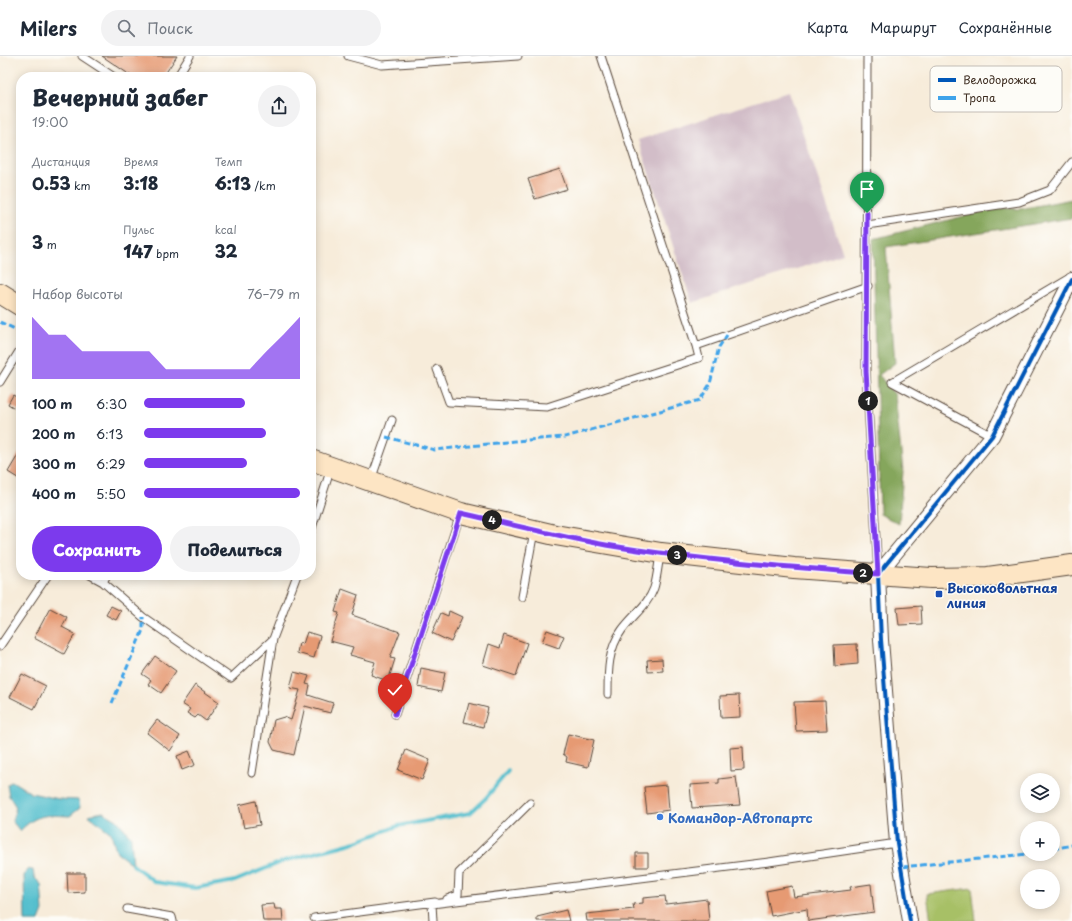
<!DOCTYPE html>
<html lang="ru">
<head>
<meta charset="utf-8">
<style>
	body { margin:0; font-family:"Playpen Sans",sans-serif; background:#f2f2f3; color:#1f2937; height:100vh; display:flex; flex-direction:column; font-size:15px; white-space:nowrap }
	* { box-sizing:border-box; margin:0 }
	p { font-size:13px; color:#747a83 }
	.icon { flex:none; width:22px; height:22px; fill:none; stroke:currentColor; stroke-width:2; stroke-linecap:round; stroke-linejoin:round }
	.map { position:relative; flex:1; overflow:hidden }
	.details { position:absolute; left:16px; top:16px; width:300px; height:508px; display:flex; flex-direction:column; background:#fff; border-radius:16px; box-shadow:0 2px 10px #0003 }
	.details>* { flex:none }
	.buttons { position:absolute; left:1020px; top:717px; display:grid; gap:8px }
	.buttons a { display:grid; place-items:center; width:40px; height:40px; border-radius:50%; background:#fff; box-shadow:0 2px 10px #0003; font-size:20px }
	.pin { position:absolute; display:grid; place-items:center; width:34px; height:34px; color:#fff; margin:-41px -17px; border-radius:50% 50% 50% 0; rotate:-45deg; box-shadow:0 0 4px #0007 }
	.pin .icon { rotate:45deg }
	.km { position:absolute; width:20px; height:20px; margin:-10px; border-radius:50%; background:#222; color:#fff; font-size:11px; line-height:20px; text-align:center }
	.round { display:grid; place-items:center; flex:none; width:42px; height:42px; border-radius:21px; background:#f2f2f3 }
	.headline { display:flex; align-items:center; justify-content:space-between; height:68px; padding:0 16px }
	h1 { font-size:22px; font-weight:800; line-height:30px }
	.figures { display:grid; grid-template-columns:repeat(3,1fr); gap:6px; height:68px; padding:4px 16px }
	.figures div { display:grid; align-content:center }
	.figures b { font-size:17px; font-weight:800 }
	.figures small { font-size:11px; font-weight:400 }
	.figures p { font-size:11px }
	.chart { height:112px; padding:8px 16px }
	.chart p { display:flex; justify-content:space-between }
	.chart svg { width:100%; height:72px; margin-top:4px; fill:#7c3aed; opacity:.7 }
	.action { display:flex; gap:8px; margin-top:auto; padding:8px 16px }
	.action a { flex:1; height:46px; border-radius:24px; background:#7c3aed; color:#fff; font-size:16px; font-weight:800; line-height:46px; text-align:center }
	.action a+a { background:#f2f2f3; color:#1f2937 }
	ul { padding:0 16px; list-style:none; font-size:13px }
	li { display:grid; grid-template-columns:64px 48px 1fr; align-items:center; height:30px }
	li i { height:10px; border-radius:5px; background:#7c3aed }
	header { display:flex; align-items:center; gap:24px; box-sizing:border-box; height:56px; padding:0 20px; background:#fff; border-bottom:1px solid #e0e1e3 }
	header strong { font-size:19px }
	nav { display:flex; gap:22px; margin-inline-start:auto; font-size:14px }
	.search { width:280px; height:36px; background:#f2f2f3; display:flex; align-items:center; gap:10px; box-sizing:border-box; padding:0 14px; border-radius:22px; color:#747a83; font-size:15px }
	.map>svg:first-child { display:block }
	.industrial { fill:#d2bdc8 }
	.green { fill:#a7c066; stroke:#717542 }
	.forest { fill:#85a65b; stroke:#60683c }
	.water { fill:#54bfce; stroke:#487476 }
	.lines { fill:none; stroke-linecap:round; stroke-linejoin:round }
	.stream { stroke:#54bfce; stroke-width:4 }
	.building { fill:#e69a73 }
	.lane-casing { stroke:#57473a; stroke-width:9 }
	.street-casing { stroke:#57473a; stroke-width:16 }
	.secondary-casing { stroke:#57473a; stroke-width:22 }
	.lane { stroke:#fff; stroke-width:7 }
	.street { stroke:#fff; stroke-width:14 }
	.secondary { stroke:#fde5c4; stroke-width:20 }
	.quiet { stroke:#3fa3ea; stroke-width:3; stroke-dasharray:6 3; stroke-linecap:butt }
	.cycleway-casing { stroke:#fdfcf7; stroke-width:6 }
	.cycleway { stroke:#0057b8; stroke-width:4 }
	.route-casing { stroke:#fff; stroke-width:8 }
	.route { stroke:#7c3aed; stroke-width:5 }
	.transit-dot { fill:#1a4fb4; stroke:#fdfcf7; stroke-width:1.5 }
	.shop-dot { fill:#3f7fe0; stroke:#fdfcf7; stroke-width:1.5 }
	.labels { text-anchor:middle; dominant-baseline:central; stroke-width:3; stroke-linejoin:round; paint-order:stroke }
	.transit-label { font-size:13px; font-weight:bold; fill:#164399; stroke:#fdfcf7; text-anchor:start }
	.shop-label { font-size:13px; font-weight:bold; fill:#366cbe; stroke:#fdfcf7; text-anchor:start }
	.key { fill:#fdfcf7; stroke:#c3bdb6; stroke-width:1 }
	.key-label { font-size:11px; fill:#3b2a1e }
</style>
</head>
<body>
<header>
<strong>Milers</strong>
<div class="search"><svg class="icon" aria-label="search" viewBox="0 0 24 24"><circle cx="10" cy="10" r="6"/><path d="M15 15l6 6"/></svg>Поиск</div>
<nav><a>Карта</a><a>Маршрут</a><a>Сохранённые</a></nav>
</header>
<div class="map">
<svg width="1072" height="865" viewBox="0 0 1072 865">
	<rect width="100%" height="100%" fill="#fdfcf7"/>
	<filter id="ink" filterUnits="userSpaceOnUse"><feTurbulence type="fractalNoise" baseFrequency=".025" numOctaves="2"/><feDisplacementMap in="SourceGraphic" scale="8" xChannelSelector="R" yChannelSelector="G"/><feConvolveMatrix kernelMatrix="1 2 1 2 8 2 1 2 1" color-interpolation-filters="sRGB"/></filter>
	<filter id="wash" filterUnits="userSpaceOnUse"><feTurbulence type="fractalNoise" baseFrequency=".012" numOctaves="4" result="noise"/><feDisplacementMap in="SourceGraphic" scale="16" xChannelSelector="R" yChannelSelector="G"/><feGaussianBlur stdDeviation="0.9" result="paint"/><feColorMatrix in="noise" values="0 0 0 0 0 0 0 0 0 0 0 0 0 0 0 0 0 1.4 0 .05"/><feComposite in="paint" operator="in"/></filter>
	<g filter="url(#wash)">
		<rect width="100%" height="100%" fill="#f7ecda"/>
		<path class="industrial" d="M789 35 843 198 692 247 638 84Z"/>
		<path class="green" d="M972 832 976 865H931L927 838Z"/>
		<path class="forest" d="M1072 143V162L886 191 895 307 879 319 895 339 903 415 899 468 880 458 873 183 996 152 1020 153Z"/>
		<path class="water" d="M12 725 31 737 59 743 79 744 80 752 70 760C46 759 37 757 20 775L12 765 16 751 9 740 7 729Z
			M103 756 117 764 131 781 133 809 117 797 111 777 88 759Z
			M27 813 33 814 34 821 41 828 43 855 39 865H25L24 820Z"/>
		<g class="lines">
			<path class="stream" d="M133 809 155 826 195 832 235 825 284 805 356 786 398 770 470 757 486 742 508 715"/>
		</g>
		<g id="blocks">
			<path class="building" d="M102 0H177L163 21H133Z
				M560 113 567 133 535 143 528 123Z
				M13 339 21 344V356L8 348Z
				M21 394V424L8 416Z
				M342 533 358 539 352 559 400 576 390 602 395 603 388 625 371 619 375 606 350 599 353 591 330 585 339 557 335 556Z
				M111 550 121 555 116 564 106 559Z
				M921 550 922 568 899 569 897 552Z
				M50 552 67 561 62 571 75 578 64 598 34 582Z
				M449 555 462 561 451 586 432 577 441 557 448 560Z
				M547 574 564 580 559 592 542 586Z
				M307 576 320 580 314 602 297 597 299 587 303 588Z
				M504 579 527 587 516 620 483 609 489 588 500 592Z
				M857 588 858 608 835 610 834 589Z
				M155 600 176 615 161 637 148 628 151 624 142 618Z
				M662 603 663 615 648 616 647 604Z
				M421 612 445 617 441 636 418 631Z
				M294 616 309 620 306 628 310 629 308 639 333 647 330 657 305 650 294 699 274 694 270 686 274 664 284 661 291 664 300 634 290 632Z
				M22 618 46 630 34 653 10 641Z
				M195 629 219 646 206 665 198 659 195 662 187 657 190 653 182 648Z
				M739 639 740 661 721 662 720 640Z
				M825 645 827 674 796 675 794 646Z
				M469 647 488 652 483 671 464 666Z
				M157 664 180 680 170 695 147 677Z
				M568 678 594 684 588 711 566 706 567 701 563 698Z
				M743 691 744 714 731 715 730 692Z
				M406 694 430 704 422 724 398 714Z
				M189 695 195 709 182 714 177 700Z
				M736 721 740 749 692 752 690 729 719 727V723Z
				M667 729 669 754 647 757 644 731Z
				M256 745 260 769 244 772 239 749Z
				M636 797H648V811H636Z
				M67 817H85V836L68 837Z
				M871 828 874 856 808 865 807 853 771 860 766 835 792 830 794 841 851 834 850 831Z
				M665 840 666 848 707 843 709 865H587L586 858 634 853 633 848 643 847V842Z
				M274 848 275 853H282L283 865H263L261 849Z
				M566 854 569 865H537V861Z"/>
		</g>
	</g>
	<g filter="url(#ink)">
		<use href="#blocks" fill-opacity="0" stroke="#57473a" stroke-width="1"/>
		<g class="lines">
			<defs>
				<path id="lane" d="M82 0 114 21
					M348 0 382 9 518 0
					M601 0 696 290 868 230
					M867 0 866 315 878 516
					M177 21 190 0
					M867 169 1019 146 1050 134 1072 106
					M437 313 449 346 547 351 699 302 696 290
					M0 326 21 292
					M992 380 892 326 1071 220
					M371 424 392 364
					M311 475 331 412
					M90 519 103 526 107 519
					M103 526 143 561 231 622 273 583 297 519
					M522 541 534 475
					M0 590 48 519
					M608 638C608 615 608 593 622 574 632 560 648 549 654 532 657 522 658 510 660 499
					M395 658 460 459
					M252 717 273 583
					M447 843 458 839 459 817 530 747
					M127 853 172 861 173 865
					M314 862 435 846
					M433 865 432 848 769 806 897 787"/>
				<path id="street" d="M910 865 897 787 881 584 878 518 992 380 1072 223"/>
				<path id="secondary" d="M0 237 21 250
					M311 404 461 457 555 479 661 497 794 512 931 522 988 521 1072 509"/>
			</defs>
			<use href="#lane" class="lane-casing"/>
			<use href="#street" class="street-casing"/>
			<use href="#secondary" class="secondary-casing"/>
			<use href="#lane" class="lane"/>
			<use href="#street" class="street"/>
			<use href="#secondary" class="secondary"/>
			<path class="quiet" d="M0 266 21 276
				M386 381 435 394 515 385 565 381 700 344 710 328 719 291 727 279
				M112 647 143 574V561
				M1053 793 1072 789
				M902 811 1027 798"/>
			<defs>
				<path id="cycleway" d="M910 865 897 787 881 584 878 518 992 380 1072 223"/>
			</defs>
			<use href="#cycleway" class="cycleway-casing"/>
			<use href="#cycleway" class="cycleway"/>
		</g>
	</g>
	<g class="lines" filter="url(#ink)">
		<defs>
			<path id="route" d="M395 658 461 457C509 468 557 480 606 489 696 504 787 511 878 518L866 315 867 157"/>
		</defs>
		<use href="#route" class="route-casing"/>
		<use href="#route" class="route"/>
	</g>
	<rect class="transit-dot" x="935" y="534" width="8" height="8" rx="2"/>
	<circle class="shop-dot" cx="660" cy="761" r="4"/>
	<g class="labels">
		<g class="transit-label">
			<text x="947" y="531">Высоковольтная<tspan x="947" dy="15">линия</tspan></text>
		</g>
		<g class="shop-label">
			<text x="668" y="761">Командор-Автопартс</text>
		</g>
	</g>
	<rect x="930" y="10" width="132" height="46" rx="6" class="key"/>
	<rect x="938" y="22" width="18" height="4" fill="#0057b8"/>
	<rect x="938" y="40" width="18" height="4" fill="#3fa3ea"/>
	<g class="key-label">
		<text x="963" y="28">Велодорожка</text>
		<text x="963" y="46">Тропа</text>
	</g>
</svg>
<div class="buttons">
<a><svg class="icon" aria-label="layers" viewBox="0 0 24 24"><path d="M12 4l9 5-9 5-9-5zM3 14l9 5 9-5"/></svg></a>
<a>+</a>
<a>−</a>
</div>
<div class="pin" style="left:867px;top:157px;background:#1e9e55"><svg class="icon" aria-label="arrive" viewBox="0 0 24 24"><path d="M6 21V4h12l-3 4 3 4H6"/></svg></div>
<div class="pin" style="left:395px;top:658px;background:#d93025"><svg class="icon" aria-label="check" viewBox="0 0 24 24"><path d="M5 12l5 5 9-10"/></svg></div>
<b class="km" style="left:868px;top:345px">1</b>
<b class="km" style="left:863px;top:517px">2</b>
<b class="km" style="left:677px;top:499px">3</b>
<b class="km" style="left:492px;top:464px">4</b>
<section class="details">
<div class="headline"><div><h1>Вечерний забег</h1><p>19:00</p></div><a class="round"><svg class="icon" aria-label="share" viewBox="0 0 24 24"><path d="M12 15V3M7 8l5-5 5 5M5 13v7h14v-7"/></svg></a></div>
<div class="figures">
<div><p>Дистанция</p><b>0.53<small> km</small></b></div>
<div><p>Время</p><b>3:18</b></div>
<div><p>Темп</p><b>6:13<small> /km</small></b></div>
</div>
<div class="figures">
<div><b>3<small> m</small></b></div>
<div><p>Пульс</p><b>147<small> bpm</small></b></div>
<div><p>kcal</p><b>32</b></div>
</div>
<div class="chart"><p><span>Набор высоты</span>76–79 m</p>
<svg viewBox="0 0 160 44" preserveAspectRatio="none"><path d="M0 44V6L10 17L20 17L30 27L40 27L50 27L60 27L70 27L80 38L90 38L100 38L110 38L120 38L130 38L140 27L150 17L160 6V44z"/></svg>
</div>
<ul>
<li><b>100 m</b>6:30<i style="width:65%"></i></li>
<li><b>200 m</b>6:13<i style="width:78%"></i></li>
<li><b>300 m</b>6:29<i style="width:66%"></i></li>
<li><b>400 m</b>5:50<i style="width:100%"></i></li>
</ul>
<div class="action"><a>Сохранить</a><a>Поделиться</a></div>
</section>
</div>
</body>
</html>
